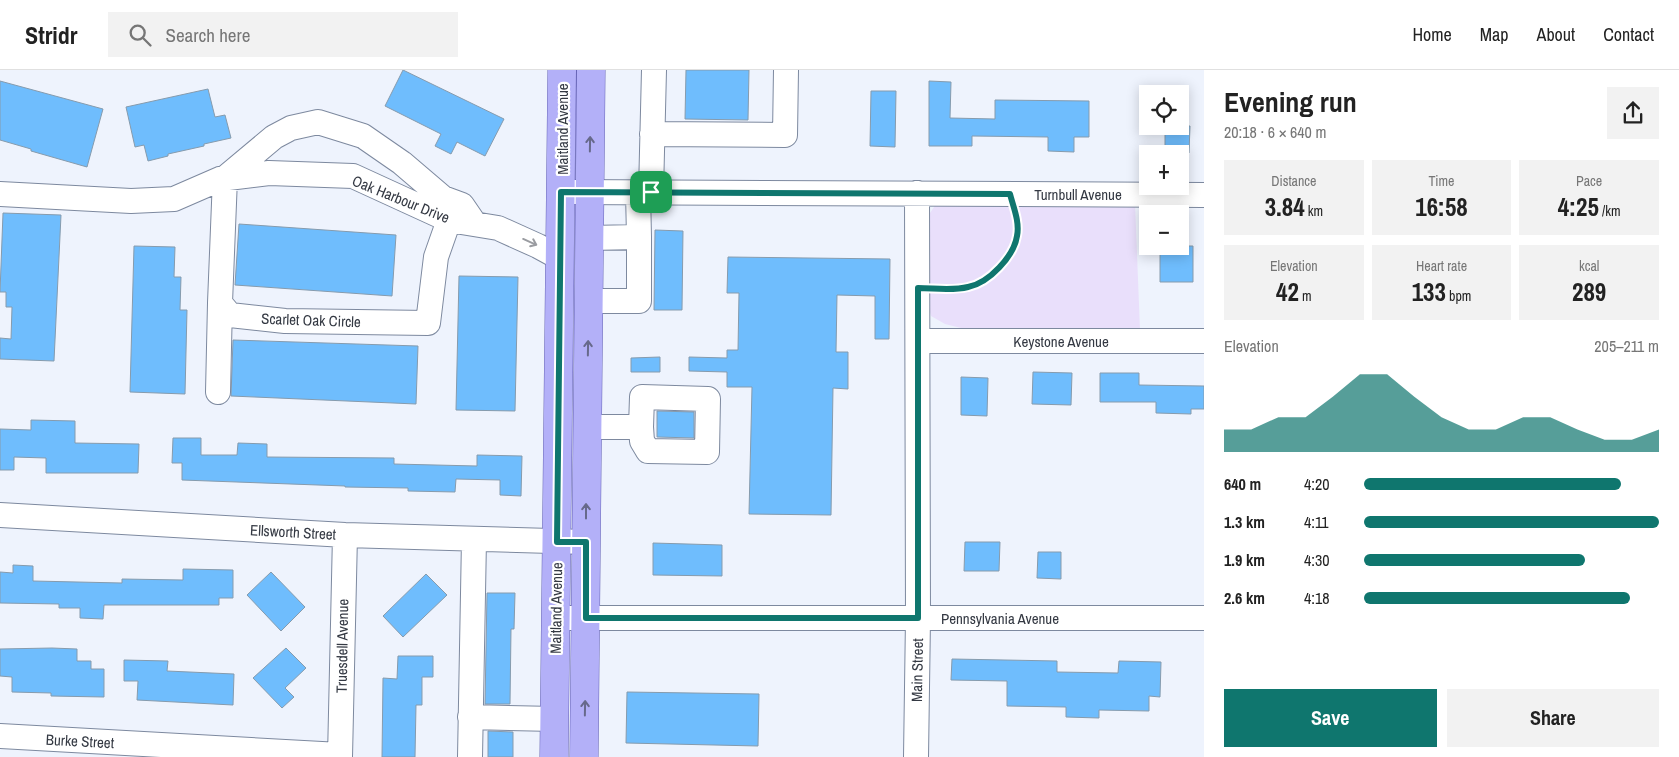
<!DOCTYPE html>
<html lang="en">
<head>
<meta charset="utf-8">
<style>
	body { margin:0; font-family:"Archivo Narrow",sans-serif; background:#f2f2f2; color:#222; height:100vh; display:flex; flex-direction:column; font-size:19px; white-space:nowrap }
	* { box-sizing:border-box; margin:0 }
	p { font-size:16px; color:#767676 }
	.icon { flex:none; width:28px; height:28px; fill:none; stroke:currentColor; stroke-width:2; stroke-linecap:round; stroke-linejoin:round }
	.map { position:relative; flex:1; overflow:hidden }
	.side { display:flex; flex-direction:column; background:#fff; width:475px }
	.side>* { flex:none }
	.buttons { position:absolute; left:1139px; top:15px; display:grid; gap:10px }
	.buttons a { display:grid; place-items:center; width:50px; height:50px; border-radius:0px; background:#fff; box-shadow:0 2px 12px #0003; font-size:25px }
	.pin { position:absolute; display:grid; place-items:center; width:42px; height:42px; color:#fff; margin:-21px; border-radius:10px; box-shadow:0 2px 8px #0006 }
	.round { display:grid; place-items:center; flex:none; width:52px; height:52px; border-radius:0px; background:#f2f2f2 }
	.summary { display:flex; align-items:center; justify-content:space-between; height:85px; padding:0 20px }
	h1 { font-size:28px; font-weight:700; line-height:38px }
	.stats { display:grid; grid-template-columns:repeat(3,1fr); gap:8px; height:85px; padding:5px 20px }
	.stats div { display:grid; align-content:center; border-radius:0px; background:#f2f2f2; text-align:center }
	.stats b { font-size:25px; font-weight:700 }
	.stats small { font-size:14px; font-weight:400 }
	.stats p { font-size:14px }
	.chart { height:140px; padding:10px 20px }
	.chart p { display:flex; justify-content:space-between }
	.chart svg { width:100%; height:90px; margin-top:5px; fill:#0f766e; opacity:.7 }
	.action { display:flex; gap:10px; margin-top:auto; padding:10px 20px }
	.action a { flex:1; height:58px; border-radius:0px; background:#0f766e; color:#fff; font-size:20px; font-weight:700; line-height:58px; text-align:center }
	.action a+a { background:#f2f2f2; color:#222 }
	ul { padding:0 20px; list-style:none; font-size:16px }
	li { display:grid; grid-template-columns:80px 60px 1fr; align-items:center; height:38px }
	li i { height:12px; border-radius:6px; background:#0f766e }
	header { display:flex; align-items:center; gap:30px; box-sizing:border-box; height:70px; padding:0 25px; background:#fff; border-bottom:1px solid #e0e0e0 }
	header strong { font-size:24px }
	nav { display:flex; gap:28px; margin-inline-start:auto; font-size:18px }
	.search { width:350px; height:45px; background:#f2f2f2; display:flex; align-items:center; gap:12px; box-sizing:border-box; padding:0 18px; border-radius:0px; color:#767676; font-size:19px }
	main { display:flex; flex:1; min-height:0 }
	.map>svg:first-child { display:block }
	.green { fill:#e9dffb }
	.building { fill:#6fbdfd; stroke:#869bad }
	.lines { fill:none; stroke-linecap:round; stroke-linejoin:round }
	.minor-casing { stroke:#7d899f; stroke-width:26 }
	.major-casing { stroke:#6664b5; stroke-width:29 }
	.path { stroke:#9fa4ae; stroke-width:3; stroke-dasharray:5 2.5; stroke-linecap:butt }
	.minor { stroke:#fff; stroke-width:24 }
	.major { stroke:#b3b0f8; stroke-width:28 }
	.oneway { stroke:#67698b }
	.oneway2 { stroke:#9a9ca1 }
	.route-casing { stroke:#fff; stroke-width:10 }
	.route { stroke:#0f766e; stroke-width:6 }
	.labels { text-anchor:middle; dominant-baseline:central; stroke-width:4.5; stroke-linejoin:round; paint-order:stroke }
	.street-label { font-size:15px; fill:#343943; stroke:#fff }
</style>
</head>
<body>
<header>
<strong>Stridr</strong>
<div class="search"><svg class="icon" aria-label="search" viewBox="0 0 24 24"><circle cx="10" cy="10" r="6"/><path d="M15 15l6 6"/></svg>Search here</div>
<nav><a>Home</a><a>Map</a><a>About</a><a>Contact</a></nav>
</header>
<main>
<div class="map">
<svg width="1204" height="687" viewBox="0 0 1204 687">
	<rect width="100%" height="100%" fill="#eef3fd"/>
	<path class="green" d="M1135 133 1140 260 961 258 945 254 931 246 927 231 926 155 930 143 936 134Z"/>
	<path class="building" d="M403 0 504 49 485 86 457 72 451 84 435 76 441 64 385 36Z
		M686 0H749L748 50 685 49Z
		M0 11 103 39 87 97 31 81V79L0 70Z
		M929 11 951 12 950 48 995 49V30L1089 31V67H1074V82L1048 81V67L972 66V76H929Z
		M208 19 215 47 225 45 231 68 204 74V76L168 84V86L148 91 144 75 135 77 126 37Z
		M871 21H896L895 77 870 76Z
		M1165 56H1190L1189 83H1165Z
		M3 143 61 145 54 291 0 289V268L11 269 12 237H6V222H0Z
		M239 154 396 165 392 226 235 215Z
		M655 160 683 161 682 240H654Z
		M134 176 175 177 174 207H181L180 240H187L185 324 130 322Z
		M1160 176H1193V212H1160Z
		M728 187 890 189 889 269H875V226L837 225 836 282H848V319L833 318 831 445 749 444 752 317H727V302L689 301V287L727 288V280H738L739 223H727Z
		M459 206 518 207 515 341 456 340Z
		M233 270 418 276 416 334 231 326Z
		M660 287V302H631V288Z
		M1033 302 1072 303 1071 335 1032 334Z
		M1100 303H1139V315L1204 316V339H1191V344L1156 343V332H1100Z
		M961 307 988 308 987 346 961 345Z
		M657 341 694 342V368L657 367Z
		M31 350 75 351V373L139 374 138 403H46V388L14 387V400H0V359L31 360Z
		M173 368H201V385H237L238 373 267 374V387L394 388V394L477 396V385L522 386 521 426 500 425V410L456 409 455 422 408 421V418L345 417V416L182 410V393H172Z
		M965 472H1000L999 501H964Z
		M653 473 722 475V506L653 505Z
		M1038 482H1061V509L1037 508Z
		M13 495 33 496V511L122 513V509L183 510V499L233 500V528H219V535H104L103 549 80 548V538H59V534L0 533V502L13 503Z
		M271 502 305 537 281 561 247 525Z
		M426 504 447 525 403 567 383 546Z
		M487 523H515L514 559H511L510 634H485Z
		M52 578 77 579V591H91V599H104V627L51 626V623L12 622V607L0 606V579Z
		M286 578 306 598 285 618 294 627 282 638 253 608Z
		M398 586H433V607H422V635H416L415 687H382L383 608 397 609Z
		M952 589 1057 591V602L1118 603 1119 591 1161 592 1160 627 1149 626V641L1099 640V648L1066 647V637L1007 636V611L951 610Z
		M124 590 168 591 167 601 234 604 233 635 137 630 138 611H124Z
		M627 622 759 624 758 676 626 673Z
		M488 661 513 662V687H488Z"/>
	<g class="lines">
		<defs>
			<path id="minor" d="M652 64 785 65 786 0
				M571 122 1204 125
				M638 122 639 167
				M651 122 654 0
				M0 124 131 131 174 129 220 109 269 103 353 106 449 150 498 158 538 176 560 188
				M449 150 436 187 428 253 285 251 230 245 220 233 225 108 274 67 291 58 318 52 363 66 402 93 443 128 462 135 475 154
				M588 231H639V167L589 168
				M918 271H1204
				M218 322 220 233
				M587 357H641L642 371 648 381 707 382 708 329 642 327 641 357
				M0 445 345 465 586 472
				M555 548H1204
				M470 647 555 649
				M0 666 340 685
				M340 687 345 465
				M470 687 474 469
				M916 687 918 548 917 123"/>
			<path id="major" d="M554 687 562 0
				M584 687 591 0"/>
		</defs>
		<use href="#minor" class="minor-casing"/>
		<use href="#major" class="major-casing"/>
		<path class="path" d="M936 218C949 218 963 220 975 215 994 209 1012 186 1017 167 1019 160 1017 150 1015 144"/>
		<use href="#minor" class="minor"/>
		<use href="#major" class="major"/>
	</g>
	<defs><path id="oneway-shaft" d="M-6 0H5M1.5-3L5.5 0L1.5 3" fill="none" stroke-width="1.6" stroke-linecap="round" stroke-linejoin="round" transform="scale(1.25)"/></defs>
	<g class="oneway">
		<use href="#oneway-shaft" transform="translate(590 74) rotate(-89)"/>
		<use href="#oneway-shaft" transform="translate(588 278) rotate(-89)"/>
		<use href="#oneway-shaft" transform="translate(586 441) rotate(-90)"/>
		<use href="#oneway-shaft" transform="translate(585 638) rotate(-89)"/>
	</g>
	<use class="oneway2" href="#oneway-shaft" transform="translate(530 172) rotate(24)"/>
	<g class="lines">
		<defs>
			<path id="route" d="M561 122 1010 124C1013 136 1020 152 1017 166 1014 186 989 213 968 217 952 221 934 218 918 218V548H586V472H557Z"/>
		</defs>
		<use href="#route" class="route-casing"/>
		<use href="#route" class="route"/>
	</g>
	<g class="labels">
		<g class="street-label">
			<text transform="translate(562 59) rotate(-90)">Maitland Avenue</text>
			<text x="1078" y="124">Turnbull Avenue</text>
			<text transform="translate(401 129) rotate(22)">Oak Harbour Drive</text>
			<text transform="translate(311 250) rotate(2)">Scarlet Oak Circle</text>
			<text x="1061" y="271">Keystone Avenue</text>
			<text transform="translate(293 462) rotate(3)">Ellsworth Street</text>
			<text transform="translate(556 538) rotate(-89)">Maitland Avenue</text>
			<text x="1000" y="548">Pennsylvania Avenue</text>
			<text transform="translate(342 576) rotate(-89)">Truesdell Avenue</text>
			<text transform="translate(917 600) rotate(-89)">Main Street</text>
			<text transform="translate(80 671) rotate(3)">Burke Street</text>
		</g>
	</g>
</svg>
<div class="buttons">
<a><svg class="icon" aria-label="locate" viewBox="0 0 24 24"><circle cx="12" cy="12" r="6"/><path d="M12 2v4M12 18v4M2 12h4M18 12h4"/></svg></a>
<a>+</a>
<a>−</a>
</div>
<div class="pin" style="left:651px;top:122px;background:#1e9e55"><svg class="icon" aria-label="arrive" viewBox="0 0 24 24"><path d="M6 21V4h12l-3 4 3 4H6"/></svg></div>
</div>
<section class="side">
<div class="summary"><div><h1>Evening run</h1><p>20:18 · 6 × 640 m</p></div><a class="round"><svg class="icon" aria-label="share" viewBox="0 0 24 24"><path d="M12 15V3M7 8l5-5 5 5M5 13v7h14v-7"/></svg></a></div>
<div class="stats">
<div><p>Distance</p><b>3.84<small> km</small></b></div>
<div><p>Time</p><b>16:58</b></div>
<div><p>Pace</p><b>4:25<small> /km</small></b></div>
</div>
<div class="stats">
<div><p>Elevation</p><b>42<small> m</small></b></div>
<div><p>Heart rate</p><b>133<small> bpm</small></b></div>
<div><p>kcal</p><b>289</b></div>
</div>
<div class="chart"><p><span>Elevation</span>205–211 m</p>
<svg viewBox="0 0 160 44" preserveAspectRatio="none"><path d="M0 44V33L10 33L20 27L30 27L40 17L50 6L60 6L70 17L80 27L90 33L100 33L110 27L120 27L130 33L140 38L150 38L160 33V44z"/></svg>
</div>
<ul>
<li><b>640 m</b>4:20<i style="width:87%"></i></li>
<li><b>1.3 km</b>4:11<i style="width:100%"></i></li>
<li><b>1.9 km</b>4:30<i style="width:75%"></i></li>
<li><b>2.6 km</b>4:18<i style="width:90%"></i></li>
</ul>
<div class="action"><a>Save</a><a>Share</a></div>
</section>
</main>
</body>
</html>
